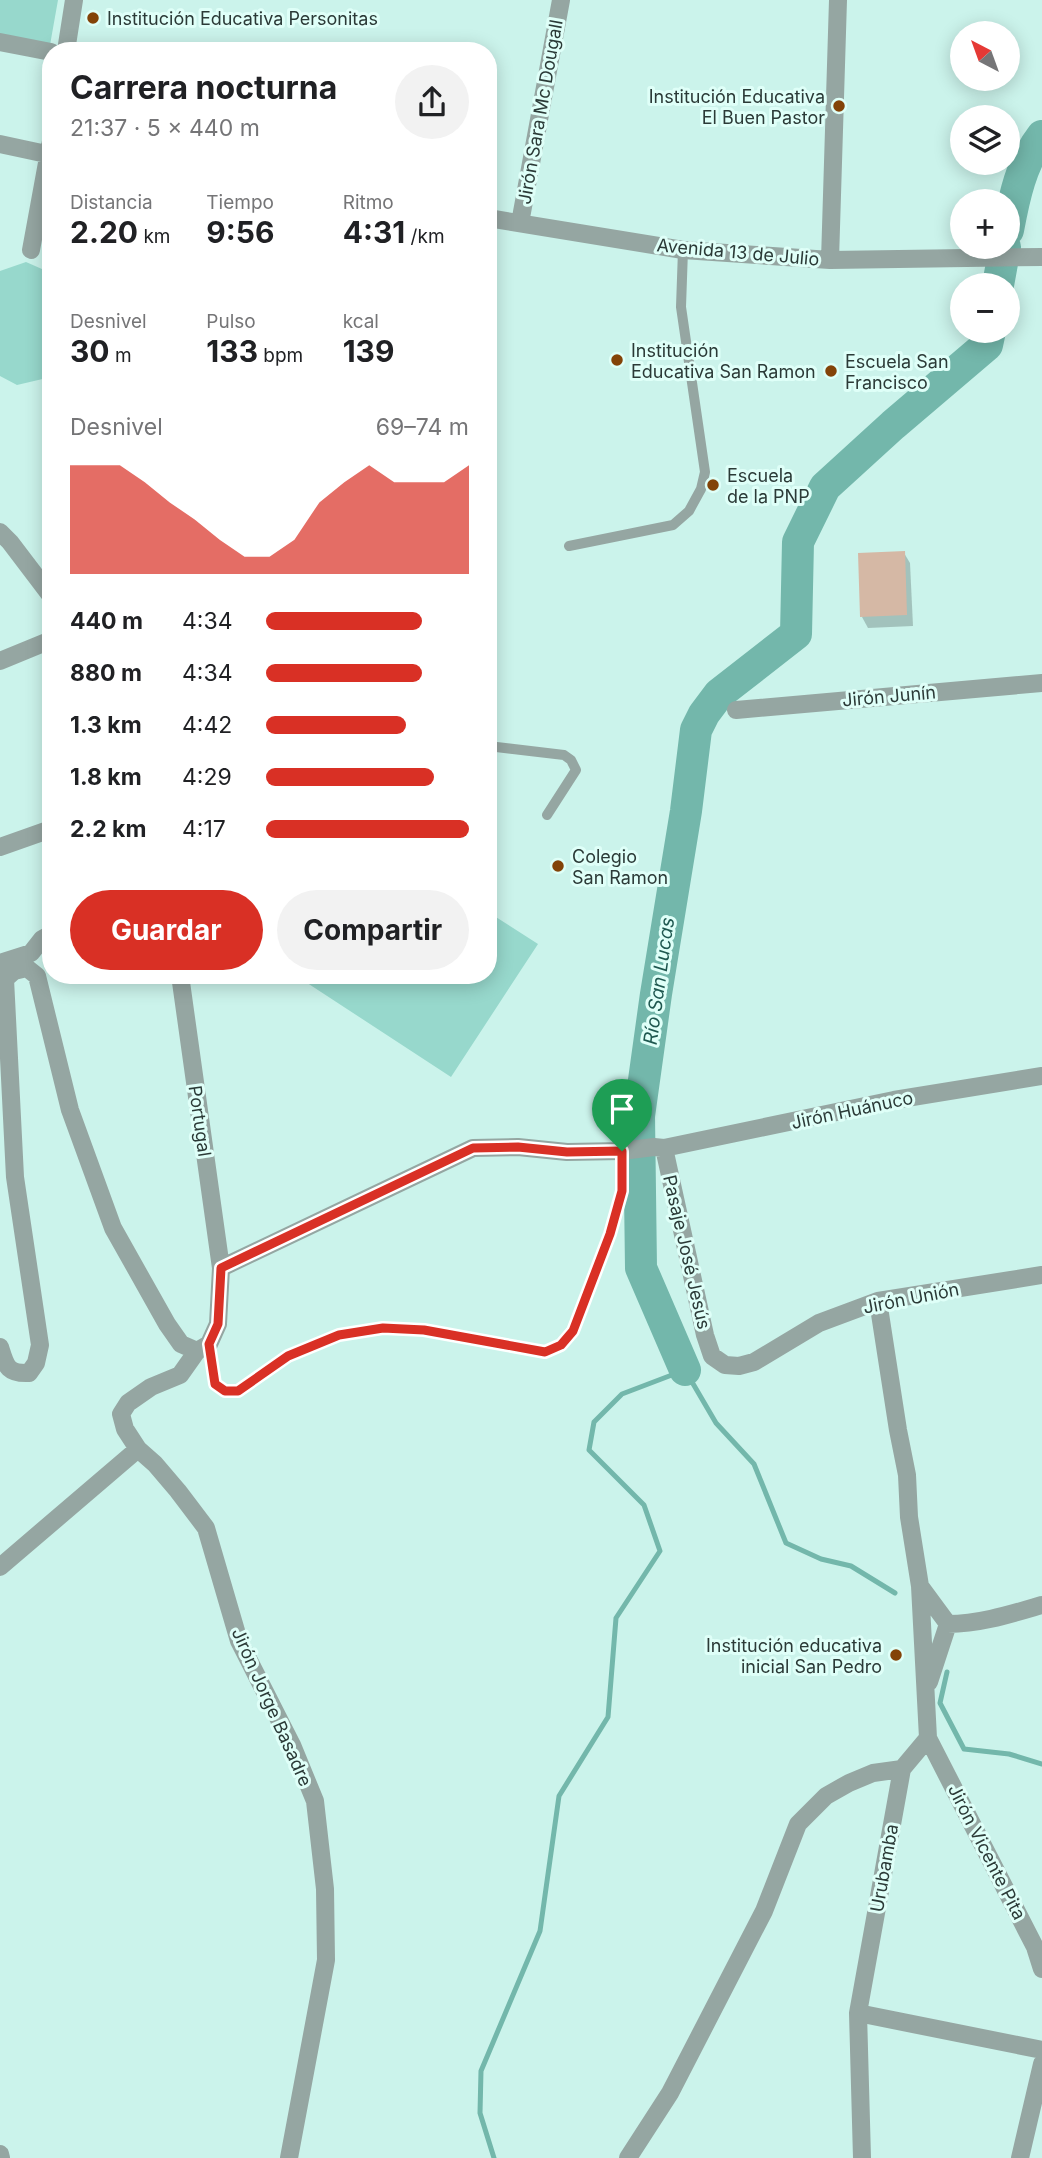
<!DOCTYPE html>
<html lang="es">
<head>
<meta charset="utf-8">
<style>
	body { margin:0; font-family:Inter,sans-serif; background:#f2f2f2; color:#202124; height:100vh; display:flex; flex-direction:column; font-size:26px; white-space:nowrap }
	* { box-sizing:border-box; margin:0 }
	p { font-size:23px; color:#757577 }
	.icon { flex:none; width:38px; height:38px; fill:none; stroke:currentColor; stroke-width:2; stroke-linecap:round; stroke-linejoin:round }
	.map { position:relative; flex:1; overflow:hidden }
	.side { position:absolute; left:42px; top:42px; width:455px; height:942px; display:flex; flex-direction:column; background:#fff; border-radius:28px; box-shadow:0 4px 18px #0003 }
	.side>* { flex:none }
	.needle { width:46px; rotate:319deg }
	.controls { position:absolute; left:950px; top:21px; display:grid; gap:14px }
	.controls a { display:grid; place-items:center; width:70px; height:70px; border-radius:50%; background:#fff; box-shadow:0 4px 18px #0003; font-size:35px }
	.pin { position:absolute; display:grid; place-items:center; width:60px; height:60px; color:#fff; margin:-72px -30px; border-radius:50% 50% 50% 0; rotate:-45deg; box-shadow:0 0 7px #0007 }
	.pin .icon { rotate:45deg }
	.round { display:grid; place-items:center; flex:none; width:74px; height:74px; border-radius:37px; background:#f2f2f2 }
	.headline { display:flex; align-items:center; justify-content:space-between; height:119px; padding:0 28px }
	h1 { font-size:32px; font-weight:700; line-height:52px }
	.metrics { display:grid; grid-template-columns:repeat(3,1fr); gap:10px; height:119px; padding:7px 28px }
	.metrics div { display:grid; align-content:center }
	.metrics b { font-size:30px; font-weight:700 }
	.metrics small { font-size:19px; font-weight:400 }
	.metrics p { font-size:19px }
	.chart { height:196px; padding:14px 28px }
	.chart p { display:flex; justify-content:space-between }
	.chart svg { width:100%; height:126px; margin-top:7px; fill:#d93025; opacity:.7 }
	.action { display:flex; gap:14px; margin-top:auto; padding:14px 28px }
	.action a { flex:1; height:80px; border-radius:42px; background:#d93025; color:#fff; font-size:28px; font-weight:700; line-height:80px; text-align:center }
	.action a+a { background:#f2f2f2; color:#202124 }
	ul { padding:0 28px; list-style:none; font-size:23px }
	li { display:grid; grid-template-columns:112px 84px 1fr; align-items:center; height:52px }
	li i { height:18px; border-radius:9px; background:#d93025 }
	.map>svg:first-child { display:block }
	.green { fill:#97d8cc }
	.shadow { fill:#0003 }
	.lines { fill:none; stroke-linecap:round; stroke-linejoin:round }
	.stream { stroke:#73b7ab; stroke-width:5 }
	.river { stroke:#73b7ab; stroke-width:32 }
	.building { fill:#d5b8a5 }
	.service { stroke:#95a6a2; stroke-width:10 }
	.minor { stroke:#95a6a2; stroke-width:18 }
	.tertiary { stroke:#95a6a2; stroke-width:18 }
	.route-casing { stroke:#fff; stroke-width:14 }
	.route { stroke:#d93025; stroke-width:9 }
	.poi-dot { fill:#834308; stroke:#dffff8; stroke-width:2.5 }
	.labels { text-anchor:middle; dominant-baseline:central; stroke-width:6; stroke-linejoin:round; paint-order:stroke }
	.poi-label { font-size:18px; fill:#2b3a37; stroke:#dffff8; text-anchor:start }
	.street-label { font-size:18px; fill:#2b3a37; stroke:#dffff8 }
	.water-label { font-size:19px; font-style:italic; fill:#1f5850; stroke:#dffff8 }
</style>
</head>
<body>
<div class="map">
<svg width="1042" height="2158" viewBox="0 0 1042 2158">
	<rect width="100%" height="100%" fill="#cbf3eb"/>
	<path class="green" d="M0 0H58L50 45 0 36Z
		M26 262 51 273V377L17 385 0 376V271Z
		M488 912 538 944 451 1077 295 975H488Z"/>
	<path class="shadow" d="M904 553 910 563 913 626 868 628 862 617Z"/>
	<g class="lines">
		<path class="stream" d="M947 1672 940 1703 964 1749 1009 1754 1042 1764
			M494 2158 480 2113 481 2071 540 1931 559 1796 608 1717 616 1618 660 1551 644 1505 589 1450 594 1422 622 1394 685 1370 716 1423 754 1464 786 1543 821 1559 851 1566 895 1593"/>
		<path class="river" d="M1008 230C1014 198 1021 163 1042 136
			M998 285 1005 247
			M685 1370 641 1268 639 1116 656 994 686 811 696 730 704 714 719 694 796 634 798 542 825 487 893 425 987 345 990 331"/>
	</g>
	<path class="building" d="M905 551 907 615 860 617 858 553Z"/>
	<g class="lines">
		<path class="service" d="M569 546 673 525 689 511 701 489 705 472 681 307 683 250
			M488 746 564 755 571 760 576 770 547 815
			M209 1344 215 1384 225 1391 238 1390 288 1356 339 1335 383 1327 424 1330 545 1352 561 1345 573 1331 610 1234 622 1191V1151"/>
		<path class="minor" d="M0 42 51 52
			M66 51 74 0
			M0 144 51 155
			M488 218 683 250 830 260 1042 257
			M520 223 561 0
			M31 250 51 141
			M830 260 838 0
			M0 532 10 542 51 596
			M0 661 51 640
			M736 710 1042 683
			M0 847 51 829
			M0 963 31 953 42 939 51 934
			M664 1148 705 1335 712 1356 725 1365 739 1366 754 1362 819 1323 878 1301 1042 1275
			M221 1268 473 1148 518 1147 567 1152 622 1151 654 1147 664 1148 894 1100 1042 1076
			M0 1347C6 1366 7 1374 29 1373L36 1363 40 1345 15 1177 5 979 14 971 27 968 37 976 70 1110 113 1228 167 1324 181 1344 197 1351 209 1344 218 1324 221 1268 180 975
			M197 1351 180 1375 151 1387 128 1403 121 1414 125 1429 138 1449 155 1464 178 1491 206 1528 239 1641 292 1745 315 1801 325 1889 326 1960 289 2158
			M0 1567 138 1449
			M920 1586 948 1624 929 1682
			M948 1624C980 1624 1011 1614 1042 1605
			M928 1738 1035 1947 1042 1969
			M858 2013 1042 2050
			M628 2158 670 2093 764 1911 798 1824 826 1796 849 1783 873 1773 902 1769
			M862 2158 858 2013 902 1769 928 1738 920 1586 909 1517 907 1475 898 1430 878 1301
			M1020 2158 1042 2064"/>
		<path class="tertiary" d="M0 2154 1 2158"/>
	</g>
	<g class="lines">
		<defs>
			<path id="route" d="M518 1147 567 1152 622 1151V1191L610 1234 573 1331 561 1345 545 1352 424 1330 383 1328 339 1335 288 1356 238 1391H225L215 1384 209 1344 218 1324 221 1268 473 1148Z"/>
		</defs>
		<use href="#route" class="route-casing"/>
		<use href="#route" class="route"/>
	</g>
	<g class="poi-dot">
		<circle cx="93" cy="18" r="7"/>
		<circle cx="839" cy="106" r="7"/>
		<circle cx="617" cy="360" r="7"/>
		<circle cx="831" cy="371" r="7"/>
		<circle cx="713" cy="485" r="7"/>
		<circle cx="558" cy="866" r="7"/>
		<circle cx="896" cy="1655" r="7"/>
	</g>
	<g class="labels">
		<g class="poi-label">
			<text x="107" y="18">Institución Educativa Personitas</text>
			<text x="825" y="96" text-anchor="end">Institución Educativa<tspan x="825" dy="21">El Buen Pastor</tspan></text>
			<text x="631" y="350">Institución<tspan x="631" dy="21">Educativa San Ramon</tspan></text>
			<text x="845" y="361">Escuela San<tspan x="845" dy="21">Francisco</tspan></text>
			<text x="727" y="475">Escuela<tspan x="727" dy="21">de la PNP</tspan></text>
			<text x="572" y="856">Colegio<tspan x="572" dy="21">San Ramon</tspan></text>
			<text x="882" y="1645" text-anchor="end">Institución educativa<tspan x="882" dy="21">inicial San Pedro</tspan></text>
		</g>
		<g class="street-label">
			<text transform="translate(540 112) rotate(-80)">Jirón Sara Mc Dougall</text>
			<text transform="translate(738 252) rotate(5)">Avenida 13 de Julio</text>
			<text transform="translate(889 696) rotate(-5)">Jirón Junín</text>
			<text transform="translate(852 1110) rotate(-12)">Jirón Huánuco</text>
			<text transform="translate(200 1121) rotate(82)">Portugal</text>
			<text transform="translate(687 1252) rotate(77)">Pasaje José Jesús</text>
			<text transform="translate(911 1298) rotate(-11)">Jirón Unión</text>
			<text transform="translate(272 1707) rotate(66)">Jirón Jorge Basadre</text>
			<text transform="translate(987 1852) rotate(63)">Jirón Vicente Pita</text>
			<text transform="translate(884 1868) rotate(-80)">Urubamba</text>
		</g>
		<g class="water-label">
			<text transform="translate(659 981) rotate(-82)">Río San Lucas</text>
		</g>
	</g>
</svg>
<div class="controls">
<a><svg class="needle" viewBox="-14 -14 28 28"><path d="M0-13l5 13h-10z" fill="#e53935"/><path d="M0 13l5-13h-10z" fill="#757577"/></svg></a>
<a><svg class="icon" aria-label="layers" viewBox="0 0 24 24"><path d="M12 4l9 5-9 5-9-5zM3 14l9 5 9-5"/></svg></a>
<a>+</a>
<a>−</a>
</div>
<div class="pin" style="left:622px;top:1151px;background:#1e9e55"><svg class="icon" aria-label="arrive" viewBox="0 0 24 24"><path d="M6 21V4h12l-3 4 3 4H6"/></svg></div>
<section class="side">
<div class="headline"><div><h1>Carrera nocturna</h1><p>21:37 · 5 × 440 m</p></div><a class="round"><svg class="icon" aria-label="share" viewBox="0 0 24 24"><path d="M12 15V3M7 8l5-5 5 5M5 13v7h14v-7"/></svg></a></div>
<div class="metrics">
<div><p>Distancia</p><b>2.20<small> km</small></b></div>
<div><p>Tiempo</p><b>9:56</b></div>
<div><p>Ritmo</p><b>4:31<small> /km</small></b></div>
</div>
<div class="metrics">
<div><p>Desnivel</p><b>30<small> m</small></b></div>
<div><p>Pulso</p><b>133<small> bpm</small></b></div>
<div><p>kcal</p><b>139</b></div>
</div>
<div class="chart"><p><span>Desnivel</span>69–74 m</p>
<svg viewBox="0 0 160 44" preserveAspectRatio="none"><path d="M0 44V6L10 6L20 6L30 12L40 19L50 25L60 32L70 38L80 38L90 32L100 19L110 12L120 6L130 12L140 12L150 12L160 6V44z"/></svg>
</div>
<ul>
<li><b>440 m</b>4:34<i style="width:77%"></i></li>
<li><b>880 m</b>4:34<i style="width:77%"></i></li>
<li><b>1.3 km</b>4:42<i style="width:69%"></i></li>
<li><b>1.8 km</b>4:29<i style="width:83%"></i></li>
<li><b>2.2 km</b>4:17<i style="width:100%"></i></li>
</ul>
<div class="action"><a>Guardar</a><a>Compartir</a></div>
</section>
</div>
</body>
</html>
